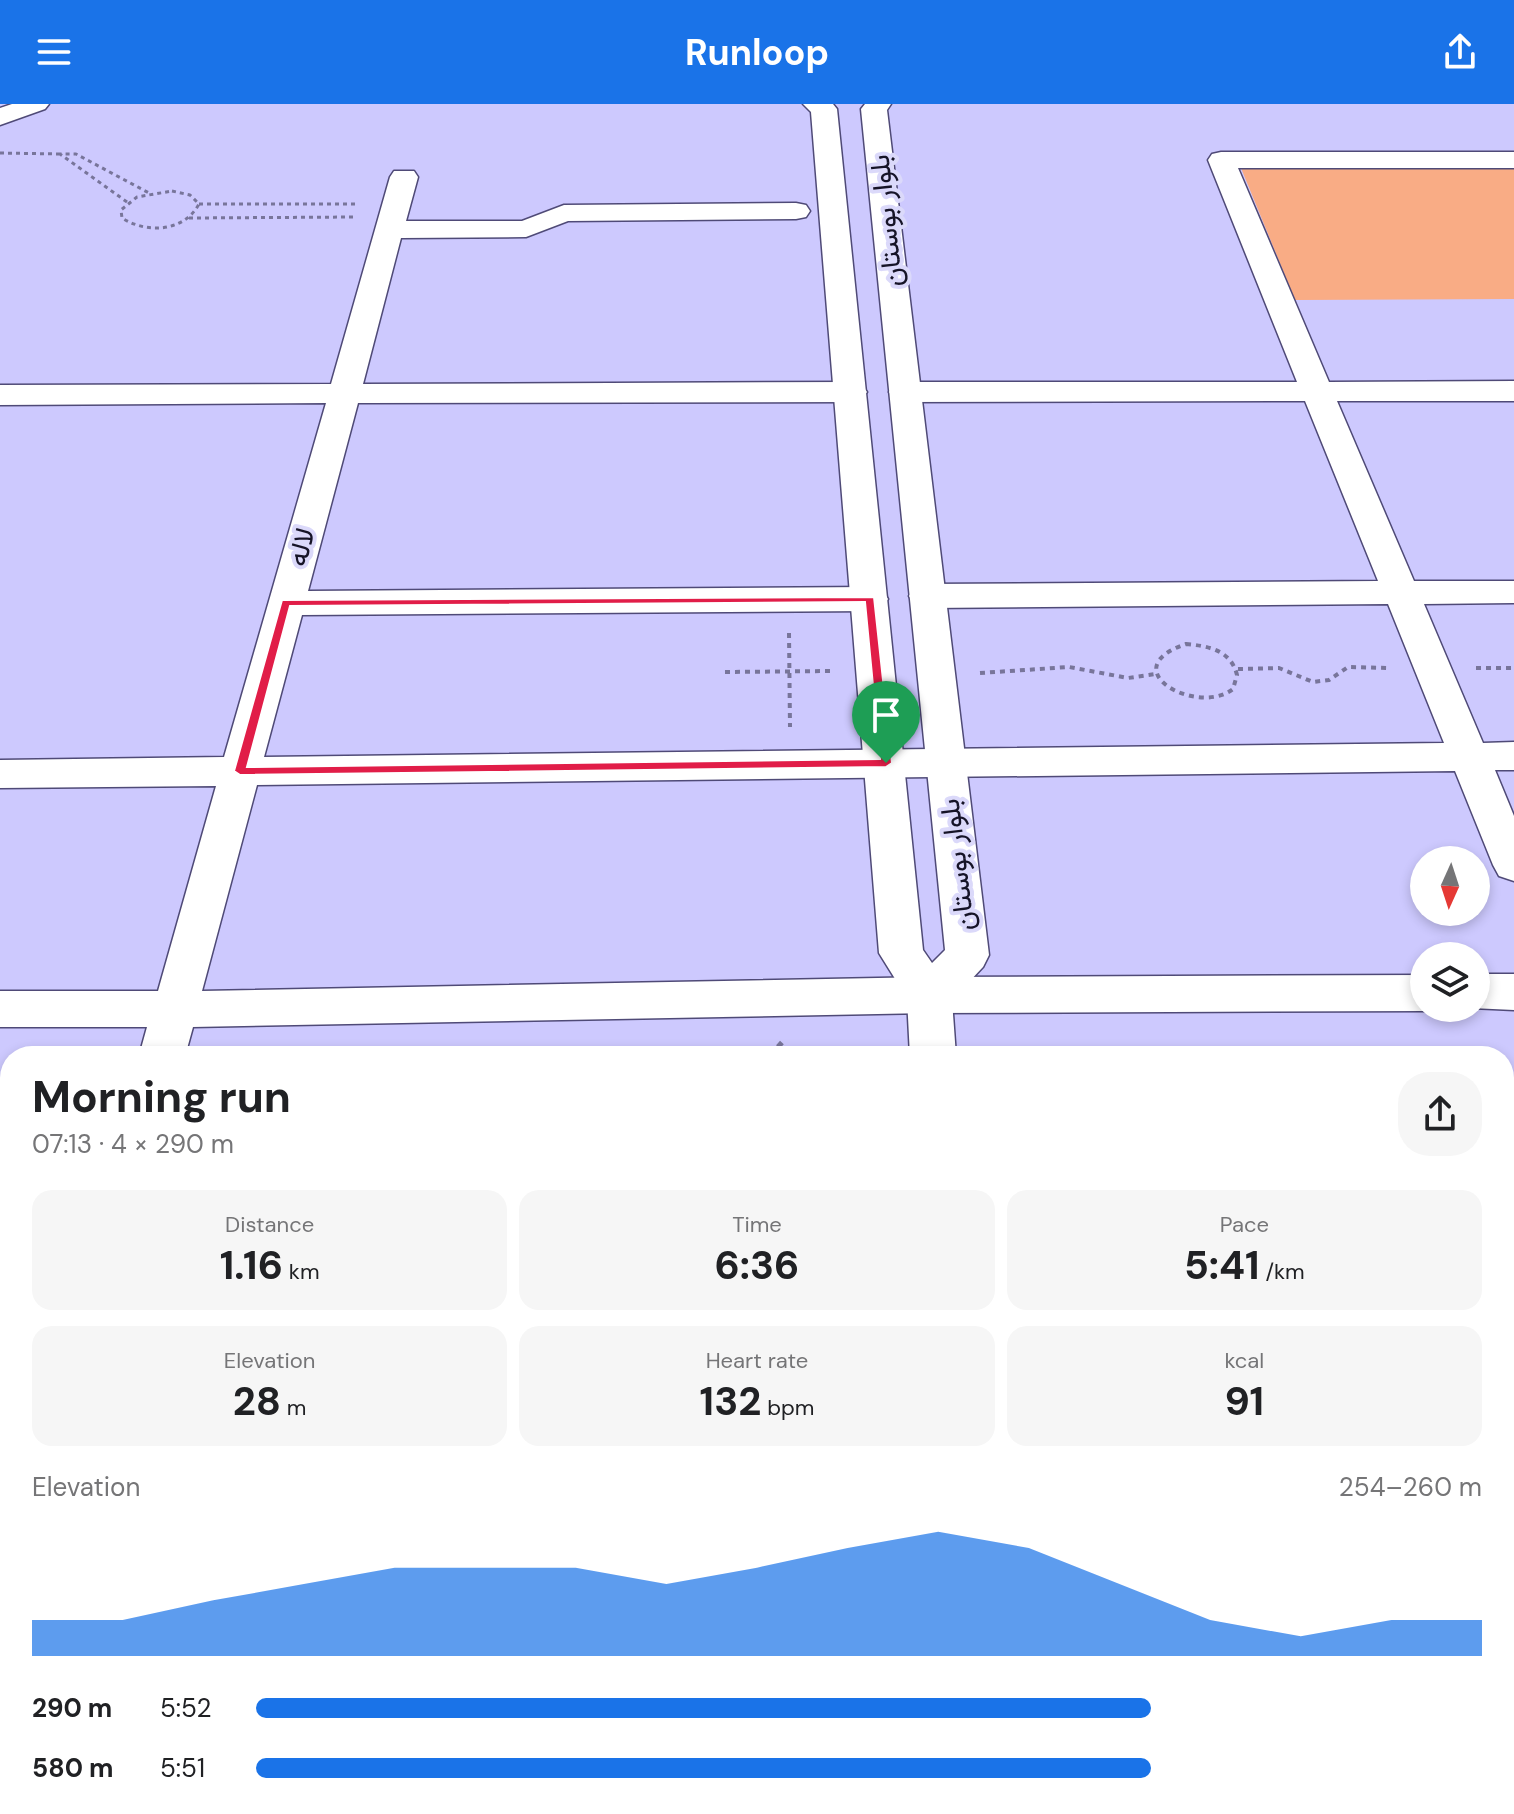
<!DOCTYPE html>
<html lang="en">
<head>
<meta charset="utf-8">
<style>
	body { margin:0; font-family:"DM Sans",Vazirmatn,sans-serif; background:#f6f6f6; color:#202124; height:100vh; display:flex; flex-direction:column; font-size:30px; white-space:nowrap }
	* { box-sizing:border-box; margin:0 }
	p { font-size:26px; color:#757577 }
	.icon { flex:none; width:44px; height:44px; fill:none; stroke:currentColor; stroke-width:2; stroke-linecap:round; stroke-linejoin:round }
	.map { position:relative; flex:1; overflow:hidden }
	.drawer { position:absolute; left:0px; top:942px; width:1514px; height:768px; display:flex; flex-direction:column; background:#fff; border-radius:32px 32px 0 0; box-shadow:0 4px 12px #0003 }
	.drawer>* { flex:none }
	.needle { width:52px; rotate:183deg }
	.fabs { position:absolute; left:1410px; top:742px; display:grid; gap:16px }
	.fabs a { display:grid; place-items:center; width:80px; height:80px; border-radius:50%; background:#fff; box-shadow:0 4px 12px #0003; font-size:40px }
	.pin { position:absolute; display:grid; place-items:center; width:68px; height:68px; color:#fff; margin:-82px -34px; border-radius:50% 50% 50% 0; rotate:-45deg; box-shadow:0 0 8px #0007 }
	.pin .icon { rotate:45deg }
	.round { display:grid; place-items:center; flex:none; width:84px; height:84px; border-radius:32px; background:#f6f6f6 }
	.overview { display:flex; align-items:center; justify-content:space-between; height:136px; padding:0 32px }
	h1 { font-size:44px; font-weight:700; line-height:60px }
	.stats { display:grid; grid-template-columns:repeat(3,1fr); gap:12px; height:136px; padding:8px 32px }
	.stats div { display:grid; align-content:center; border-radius:20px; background:#f6f6f6; text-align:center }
	.stats b { font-size:40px; font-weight:700 }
	.stats small { font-size:22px; font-weight:400 }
	.stats p { font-size:22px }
	.chart { height:224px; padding:16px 32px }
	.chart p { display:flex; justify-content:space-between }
	.chart svg { width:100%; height:144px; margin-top:8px; fill:#1a73e8; opacity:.7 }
	ul { padding:0 32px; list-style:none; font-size:26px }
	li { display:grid; grid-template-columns:128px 96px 1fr; align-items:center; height:60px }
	li i { height:20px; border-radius:10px; background:#1a73e8 }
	header { display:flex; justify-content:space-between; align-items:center; height:104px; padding:0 32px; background:#1a73e8; color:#fff; font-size:36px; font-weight:700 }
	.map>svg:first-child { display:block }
	.green { fill:#f9ac85 }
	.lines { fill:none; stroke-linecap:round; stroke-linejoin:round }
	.minor-casing { stroke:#4f4a77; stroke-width:3 }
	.tertiary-casing { stroke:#4f4a77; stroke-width:3 }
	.path-far2 { stroke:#78759a; stroke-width:3; stroke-dasharray:4 4; stroke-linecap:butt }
	.path-far1 { stroke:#78759a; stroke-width:4; stroke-dasharray:5 5; stroke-linecap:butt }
	.path { stroke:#78759a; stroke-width:5; stroke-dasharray:6 6; stroke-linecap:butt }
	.minor { fill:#fff; fill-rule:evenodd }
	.tertiary { fill:#fff; fill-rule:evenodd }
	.route { fill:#e11d48; stroke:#fff; stroke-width:2; fill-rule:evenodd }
	.labels { text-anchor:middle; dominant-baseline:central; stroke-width:8; stroke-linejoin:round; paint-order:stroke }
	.street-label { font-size:28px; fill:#161427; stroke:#dbd9fa }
</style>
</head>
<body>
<header><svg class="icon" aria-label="menu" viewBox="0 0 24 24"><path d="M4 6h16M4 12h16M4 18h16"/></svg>Runloop<svg class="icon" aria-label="share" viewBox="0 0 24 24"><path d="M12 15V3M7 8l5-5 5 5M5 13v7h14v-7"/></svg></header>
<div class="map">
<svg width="1514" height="1710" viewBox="0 0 1514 1710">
	<rect width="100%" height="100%" fill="#cdc9fe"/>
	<path class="green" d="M1514 63V195L1295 196 1241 64Z"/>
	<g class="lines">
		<defs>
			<path id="minor" d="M1221 48H1514V64H1238L1329 278 1514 277V297H1337L1414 477H1514V499L1424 500 1483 639 1514 638V666H1495L1514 712V777L1499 772 1493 761 1455 667 257 681 202 887 929 873 1424 871V904H1432L1424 907 929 909 193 923 185 952H139L147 923H0V887H158L216 682 0 684V656L224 653 326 299 0 301V281L331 280 390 73 394 67H414L418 73 406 117H522L564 101 796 99 806 101 810 107 806 113 796 115 568 117 526 133 401 134 363 280 851 278 862 281 867 288 862 295 851 298 358 299 308 487 870 483 883 487 888 495 883 503 870 507 302 511 264 653 1444 639 1388 500 927 504 914 500 909 492 914 484 927 480 1378 477 1305 297 905 298 894 295 889 288 894 281 905 278H1297L1208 56 1212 50Z
				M1476 870H1514V906L1471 904H1476Z
				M0 1178H10V1224H0Z
				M1504 1181H1514V1227H1504Z
				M1504 1389H1514V1445H1504Z
				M10 1476V1608L0 1609V1480Z"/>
			<path id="tertiary" d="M12 0H49L45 5 0 21V4Z
				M803 0H833L837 5 923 846 932 859 945 846 861 5 865 0H891L887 6 989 851 983 863 952 896 956 952H910L907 894 879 849 811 8Z
				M967 1700H1029V1710H967Z"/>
		</defs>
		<use href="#minor" class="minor-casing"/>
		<use href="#tertiary" class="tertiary-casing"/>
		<path class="path-far2" d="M0 49 60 50
			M172 87 190 91 199 100C184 128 147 130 122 114L121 106 137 93Z
			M127 98 60 50H76L149 89
			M199 100H358
			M189 114 356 113"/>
		<path class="path-far1" d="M789 529 790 623
			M1186 540C1208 542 1231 546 1237 571L1233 585C1197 613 1111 565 1186 540Z
			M1476 564H1514
			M1238 565 1279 564 1313 578 1329 576 1348 563 1390 564
			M725 568 832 567
			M980 569 1069 563 1128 574 1156 570"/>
		<path class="path" d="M770 952 785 935"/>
		<use href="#minor" class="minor"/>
		<use href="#tertiary" class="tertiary"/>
	</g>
	<path class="route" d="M874 493 892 659 886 663 240 671 234 667 282 496ZM865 498 880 655 247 663 290 502Z"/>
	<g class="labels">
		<g class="street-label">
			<text transform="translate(886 117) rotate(-96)">بلوار بوستان</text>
			<text transform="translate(301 443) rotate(-75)">لاله</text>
			<text transform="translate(957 761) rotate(-97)">بلوار بوستان</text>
		</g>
	</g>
</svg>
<div class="fabs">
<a><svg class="needle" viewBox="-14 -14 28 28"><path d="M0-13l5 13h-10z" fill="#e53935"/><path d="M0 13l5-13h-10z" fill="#757577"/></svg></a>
<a><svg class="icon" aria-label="layers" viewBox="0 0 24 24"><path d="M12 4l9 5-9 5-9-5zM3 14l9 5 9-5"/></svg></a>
</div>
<div class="pin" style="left:886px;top:659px;background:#1e9e55"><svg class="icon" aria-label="arrive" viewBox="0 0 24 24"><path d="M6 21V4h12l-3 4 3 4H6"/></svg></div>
<section class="drawer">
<div class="overview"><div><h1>Morning run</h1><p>07:13 · 4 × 290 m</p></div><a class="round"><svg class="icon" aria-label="share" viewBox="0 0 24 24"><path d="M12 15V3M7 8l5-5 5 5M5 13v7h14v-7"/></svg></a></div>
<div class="stats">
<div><p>Distance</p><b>1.16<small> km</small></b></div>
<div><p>Time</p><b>6:36</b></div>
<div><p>Pace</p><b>5:41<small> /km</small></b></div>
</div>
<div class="stats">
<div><p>Elevation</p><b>28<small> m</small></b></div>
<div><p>Heart rate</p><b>132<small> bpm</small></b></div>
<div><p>kcal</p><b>91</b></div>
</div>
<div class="chart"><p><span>Elevation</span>254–260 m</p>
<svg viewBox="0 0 160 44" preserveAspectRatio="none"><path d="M0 44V33L10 33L20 27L30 22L40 17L50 17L60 17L70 22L80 17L90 11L100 6L110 11L120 22L130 33L140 38L150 33L160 33V44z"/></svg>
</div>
<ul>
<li><b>290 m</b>5:52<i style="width:73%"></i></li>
<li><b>580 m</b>5:51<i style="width:73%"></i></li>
</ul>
</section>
</div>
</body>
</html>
